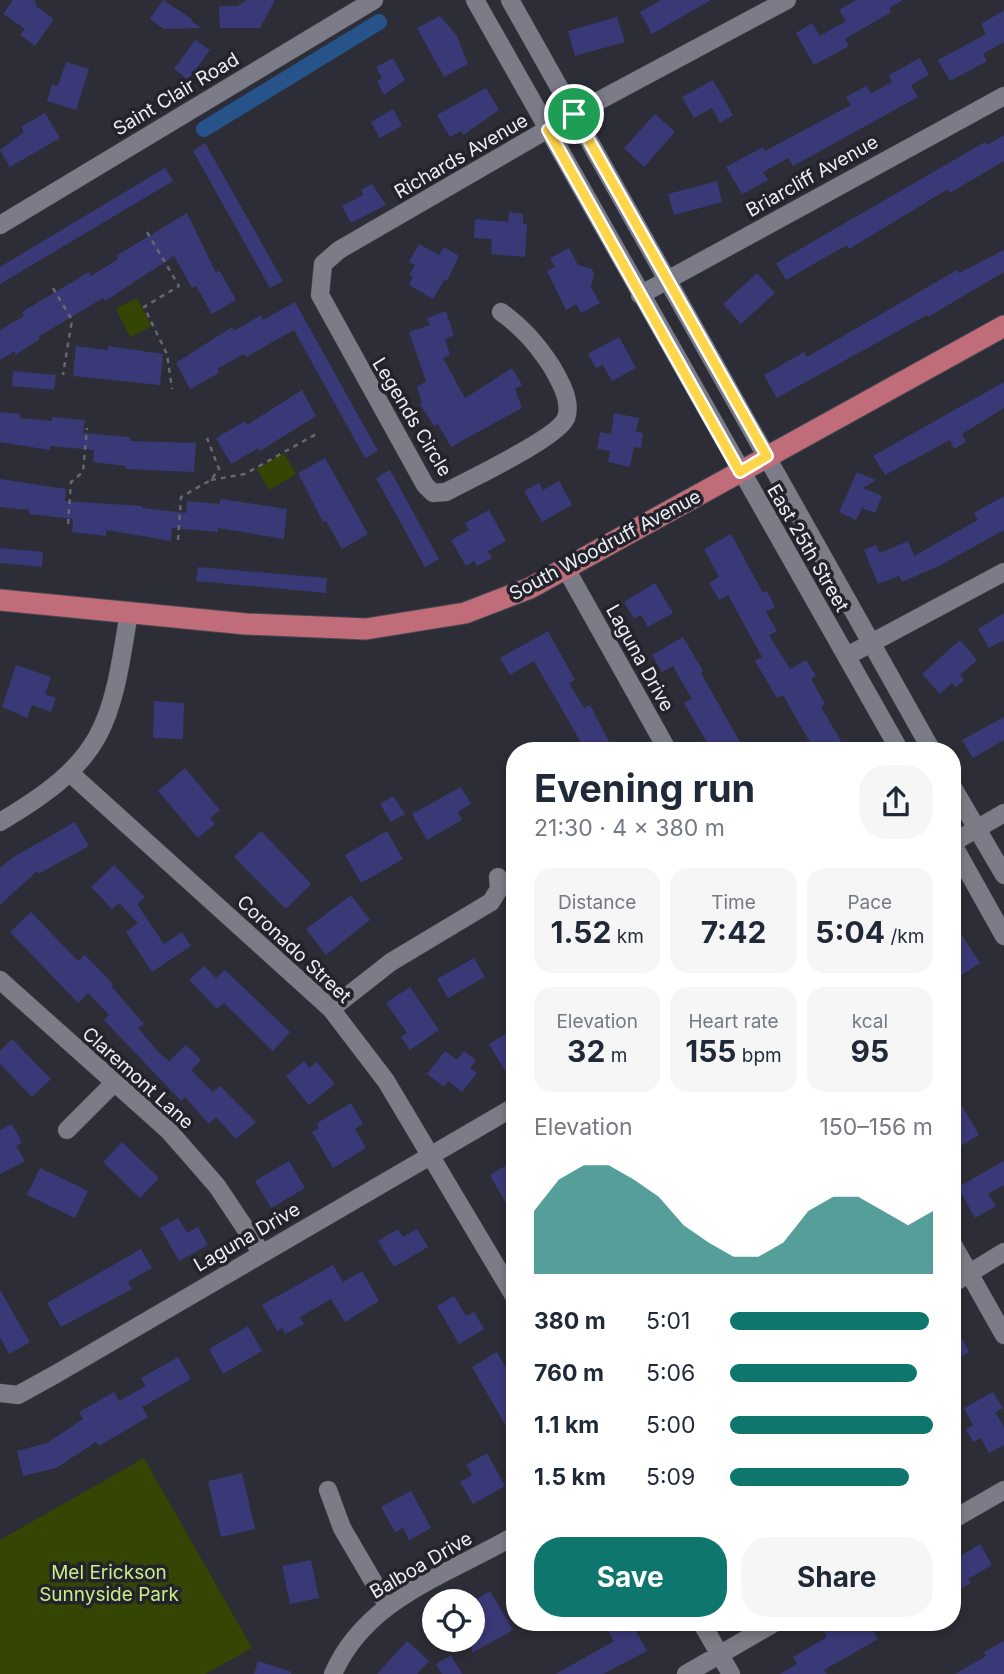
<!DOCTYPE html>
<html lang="en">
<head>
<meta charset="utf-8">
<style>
	body { margin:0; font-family:Inter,sans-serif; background:#f6f6f7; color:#1f2937; height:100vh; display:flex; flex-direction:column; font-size:26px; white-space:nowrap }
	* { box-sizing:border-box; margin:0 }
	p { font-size:23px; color:#747a83 }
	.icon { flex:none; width:38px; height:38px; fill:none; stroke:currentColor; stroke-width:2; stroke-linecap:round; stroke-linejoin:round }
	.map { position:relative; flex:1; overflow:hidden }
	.sheet { position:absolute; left:506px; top:742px; width:455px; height:889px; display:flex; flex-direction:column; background:#fff; border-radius:28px; box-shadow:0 4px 10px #0003 }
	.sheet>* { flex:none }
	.buttons { position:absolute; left:422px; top:1589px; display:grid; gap:14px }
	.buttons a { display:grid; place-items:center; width:63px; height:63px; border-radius:50%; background:#fff; box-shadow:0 4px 10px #0003; font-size:35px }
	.pin { position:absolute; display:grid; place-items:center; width:60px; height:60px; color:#fff; margin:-30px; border:4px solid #fff; border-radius:50%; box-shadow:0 2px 7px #0007 }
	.round { display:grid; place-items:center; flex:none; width:74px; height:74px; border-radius:28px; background:#f6f6f7 }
	.headline { display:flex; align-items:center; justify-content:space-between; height:119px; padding:0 28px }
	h1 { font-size:38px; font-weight:700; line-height:52px }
	.stats { display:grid; grid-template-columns:repeat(3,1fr); gap:10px; height:119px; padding:7px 28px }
	.stats div { display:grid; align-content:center; border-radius:18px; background:#f6f6f7; text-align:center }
	.stats b { font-size:30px; font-weight:700 }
	.stats small { font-size:19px; font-weight:400 }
	.stats p { font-size:19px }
	.chart { height:196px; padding:14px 28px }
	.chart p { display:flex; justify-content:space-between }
	.chart svg { width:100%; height:126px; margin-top:7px; fill:#0f766e; opacity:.7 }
	.action { display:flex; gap:14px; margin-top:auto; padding:14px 28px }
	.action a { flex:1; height:80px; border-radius:28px; background:#0f766e; color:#fff; font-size:28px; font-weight:700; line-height:80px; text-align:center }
	.action a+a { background:#f6f6f7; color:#1f2937 }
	ul { padding:0 28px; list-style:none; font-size:23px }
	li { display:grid; grid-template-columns:112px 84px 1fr; align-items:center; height:52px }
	li i { height:18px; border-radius:9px; background:#0f766e }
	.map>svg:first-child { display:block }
	.green { fill:#354503 }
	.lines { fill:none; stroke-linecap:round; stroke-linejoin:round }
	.canal { stroke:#26538a; stroke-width:16 }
	.building { fill:#3a3977 }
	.minor-casing { stroke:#494951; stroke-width:19 }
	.major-casing { stroke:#494951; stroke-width:23 }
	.path { stroke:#66676f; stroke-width:2.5; stroke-dasharray:5 5; stroke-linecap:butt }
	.minor { stroke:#7b7c87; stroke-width:18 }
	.major { stroke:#c16d79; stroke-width:21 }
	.route-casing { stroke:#fff; stroke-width:14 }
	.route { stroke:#ffd54a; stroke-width:9 }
	.labels { text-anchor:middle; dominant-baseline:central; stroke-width:7; stroke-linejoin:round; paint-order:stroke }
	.street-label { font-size:19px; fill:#edeef4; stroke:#23232c }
	.park-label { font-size:19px; fill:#cbec86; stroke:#23232c }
</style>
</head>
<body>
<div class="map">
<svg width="1004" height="1674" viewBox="0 0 1004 1674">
	<rect width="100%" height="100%" fill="#2c2d36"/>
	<path class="green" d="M137 298 152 326 130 337 116 309Z
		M284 453 296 474 269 490 257 469Z
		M144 1458 252 1648 205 1674H0V1540Z"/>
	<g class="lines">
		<path class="canal" d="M204 129 379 22"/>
	</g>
	<path class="building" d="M13 0H35L36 6 54 19 35 46 20 35 25 29 3 14Z
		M163 0 192 19 191 21 201 28 164 29 150 19Z
		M247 0H275L260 28H220L219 6H237Z
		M661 0H711L652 34 640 12Z
		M856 0H903L889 8 891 12 845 39 849 46 814 65 796 33 812 23 820 36 846 21 839 10Z
		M1004 10V42L983 54 987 61 950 81 938 60 986 34 981 24Z
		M440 16 457 36 468 64 444 77 417 28Z
		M617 17 625 42 575 56 568 31Z
		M195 40 210 50 188 80 174 69Z
		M393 58 405 80 384 95 377 81 382 78 376 67Z
		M920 58 929 75 911 85 918 97 793 166 788 158 763 172 768 180 742 194 726 167 763 147 765 151 851 105 846 97 866 86 871 93 892 82 889 75Z
		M66 62 89 69 76 110 47 101 52 84 58 86Z
		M713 80 733 115 720 123 712 108 694 118 682 97Z
		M486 88 499 110 463 135 461 131 450 137 437 115Z
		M393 109 402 126 380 138 371 122Z
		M45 113 60 138 10 167 0 150 24 132 21 127Z
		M655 114 675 132 644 167 624 148Z
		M1004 135V161L950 193 948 189 849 249 847 245 786 280 776 263 985 142 987 145Z
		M205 143 283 281 270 288 193 151Z
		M165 168 173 181 0 284V267Z
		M717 181 722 202 674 215 668 194Z
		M372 184 386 205 351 223 342 206 363 195 361 190Z
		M509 212 523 214V223L527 224 525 257 491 254 492 239 474 238 475 219 508 222Z
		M187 213 216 273 219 270 236 300 212 314 196 286 192 288 174 256 105 301 103 298 38 337 40 339 15 355V351L0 360V330L24 316 22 312 89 272 91 276 118 259 116 256Z
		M419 244 439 255 444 247 459 256 447 281 444 280 433 299 409 285 413 277 409 275 415 265 409 262Z
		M569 248 578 265 592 269 594 274 591 287 600 303 581 313 576 304 566 310 547 271 555 267 550 258Z
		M1004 250V272L928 317 927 315 777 398 764 375 804 352 807 357 957 270 959 273Z
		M757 273 775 293 741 324 723 304Z
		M295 302 378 451 365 458 294 330 246 357 244 354 217 369 219 373 190 389 176 363 232 327 234 331 261 315 263 320Z
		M446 311 454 335 445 339 450 355 443 358 465 398 512 368 522 385 515 389 522 408 451 447 438 424 434 426 420 404 422 403 417 387 426 381 409 332 430 325 427 318Z
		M619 337 636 368 612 381 603 365 596 368 588 354Z
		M76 346 108 350V346L163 354 160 385 73 376Z
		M13 371 56 375 54 390 12 386Z
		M1004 382V408L962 434 966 442 954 449 950 440 885 475 873 456Z
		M302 390 316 416 260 451 258 448 231 464 216 438 245 421 247 425Z
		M0 412 20 414V418L52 421V417L85 420 83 433 130 437V441L196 443 194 472 126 469V466L93 462 94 450 50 446V450L0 442Z
		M614 413 639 418 636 432 643 433 641 448 634 447 630 467 608 462 610 451 597 449 600 432 611 434Z
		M325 458 368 534 342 549 326 521 323 522 298 473Z
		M390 470 439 559 425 567 376 478Z
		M857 472 876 480 863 488 882 496 875 513 862 508 856 520 839 512Z
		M0 479 66 489 65 501 142 506V508L186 513 187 501 220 504V499L287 509 284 539 218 528V532L172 528 171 541 106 530V536L72 532 73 519 29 514V510L0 507Z
		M559 481 572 505 542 522 524 491 539 483 543 490Z
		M1004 496V530L939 566 902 582 899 576 878 584 864 550 876 545 880 553 908 541 914 556 978 520 974 513Z
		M489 510 506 541 488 551 492 558 477 566 474 561 466 566 451 540 469 530 465 523Z
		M731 534 763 593 767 591 775 607 766 612 777 631 769 635 790 669 806 660 816 676 811 679 825 704 821 707 841 741 824 751H815L783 695 777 698 755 661 762 657 728 595 719 600 709 583 719 577 704 549Z
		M0 548 43 552 42 567 0 563Z
		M198 567 327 578 326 593 196 581Z
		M655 583 673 613 648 627 641 615 634 619 624 602Z
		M1004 613V640L989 648 978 629Z
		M548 631 575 680 569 683 584 708 590 705 614 751H586L534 661 510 675 500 658Z
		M683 637 703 671 701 673 745 751H712L684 703 692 699 673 666 662 672 652 655Z
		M960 640 977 660 960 675 964 680 956 687 952 683 940 694 922 674Z
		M16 665 51 677 45 694 56 698 51 712 32 705 27 718 2 707Z
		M154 701 184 703 183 739 153 738Z
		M1004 717V740L973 758 962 740Z
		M185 768 220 810 210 818 215 824 198 838 158 791Z
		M461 787 471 804 458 812 462 820 427 840 412 814Z
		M393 796 405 814 391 822 380 804Z
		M75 822 89 846 38 874 37 871 0 905V868L12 858Z
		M261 831 311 884 286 909 234 857Z
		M387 831 403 859 361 883 345 855Z
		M114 865 145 897 137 904 164 944 182 932 191 946 152 972 126 932 138 923 119 903 112 909 91 887Z
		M351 895 370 920 326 955 306 929Z
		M31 912 78 961 85 955 113 984 111 986 144 1024 138 1028 159 1053 169 1061 186 1045 201 1060 191 1070 213 1092 220 1086 256 1122 236 1139 216 1117 209 1124 185 1097 181 1101 104 1020 109 1015 88 993 78 1003 10 932Z
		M952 920 980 963 957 978 952 970Z
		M474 958 485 977 448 998 437 979Z
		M204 966 216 978 225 970 290 1032 273 1051 224 1003 217 1009 189 980Z
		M410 987 439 1030 410 1050 401 1037 407 1033 386 1003Z
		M514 1029V1065L505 1071 489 1044Z
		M12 1039 51 1079 32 1097 0 1064V1051Z
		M445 1051 457 1060 464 1051 476 1060 470 1068 477 1073 462 1092 448 1081 444 1087 427 1074Z
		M304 1061 309 1068 317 1062 335 1084 309 1105 286 1076Z
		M952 1089 979 1135 952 1151Z
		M351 1103 363 1124 355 1129 366 1148 333 1168 312 1132 319 1128 317 1123Z
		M12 1124 22 1143 16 1146 25 1161 0 1174V1130Z
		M122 1142 159 1178 140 1198 103 1162Z
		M289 1161 305 1188 271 1208 255 1181Z
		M1004 1161V1185L988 1194 996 1206 975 1218 958 1187Z
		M507 1165 514 1177V1218L490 1175Z
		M40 1168 88 1191 75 1218 27 1195Z
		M178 1218 187 1233 198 1227 208 1245 179 1261 160 1228Z
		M398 1229 403 1237 417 1229 428 1247 394 1267 378 1241Z
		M141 1249 152 1268 128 1282 132 1289 61 1327 47 1303Z
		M333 1265 343 1282 362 1271 379 1301 345 1322 331 1299 300 1317 304 1324 285 1334 282 1328 277 1331 262 1305Z
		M0 1290 30 1342 9 1354 0 1337Z
		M454 1296 466 1316 474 1312 484 1329 459 1344 437 1306Z
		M952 1321 969 1352 952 1361Z
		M248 1326 262 1351 223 1374 209 1349Z
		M497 1352 514 1382V1440L472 1367Z
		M178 1357 191 1379 142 1407 148 1417 99 1446 96 1442 56 1468 23 1476 17 1451 47 1443 83 1419 79 1412 114 1392 119 1401 146 1386 141 1378Z
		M993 1392 1003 1408 995 1412 1004 1427V1445L989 1453 981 1438 973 1442 966 1429 973 1425 964 1408Z
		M487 1453 505 1486 473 1504 460 1482 472 1475 466 1465Z
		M242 1473 255 1529 221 1537 208 1481Z
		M411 1491 431 1528 409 1540 403 1528 395 1532 381 1507Z
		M980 1544 992 1565 968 1579 971 1583 952 1593V1561Z
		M311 1560 319 1598 290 1604 282 1566Z
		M490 1591 513 1630 472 1653V1615L481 1610 475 1600Z
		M604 1622H651L636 1631 647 1651 603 1674H556L614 1641Z
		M841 1622H868L878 1639 824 1670 827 1674H780L797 1664 793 1657 827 1637 824 1632Z
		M407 1641 429 1661 417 1674H377Z
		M1004 1641V1674H955L986 1656 984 1652Z
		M451 1655 462 1674H442L436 1664Z
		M258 1661 292 1672 291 1674H254Z"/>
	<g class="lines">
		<defs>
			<path id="minor" d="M475 0 900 751
				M510 0 932 751
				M0 225 374 0
				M640 295 1004 96
				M501 312C523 328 537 344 552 367 560 381 572 401 566 418 558 438 468 480 446 492L433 493 425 485 320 295 323 264 339 250 574 114 787 0
				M565 567 668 751
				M847 656 1004 572
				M70 773 331 1009 386 1081 514 1296
				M952 786 1004 875
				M0 822C105 760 111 727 129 612
				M952 843 1004 936
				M952 843 1004 813
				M0 980 169 1131 217 1186 261 1252
				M331 1009 391 962 491 902 499 889 498 877
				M67 1130 113 1084
				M952 1243 1004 1335
				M952 1284 1004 1252
				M0 1393 18 1395 56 1374 514 1107
				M328 1490 342 1528 387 1605
				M952 1520 1004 1490
				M701 1622 731 1674
				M333 1674C366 1598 447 1575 514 1536
				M686 1674 776 1622"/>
			<path id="major" d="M0 600 246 624 366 629 465 613 530 588 1004 326"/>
		</defs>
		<use href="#minor" class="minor-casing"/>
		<use href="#major" class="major-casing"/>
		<path class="path" d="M147 232 179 286 144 307 167 354 172 389
			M53 288 72 320 63 375
			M211 480 245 474 318 433
			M68 524 71 482 83 472 87 428
			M178 540 181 497 211 480 219 469 207 438"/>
		<use href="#minor" class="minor"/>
		<use href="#major" class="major"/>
	</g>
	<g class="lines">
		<defs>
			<path id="route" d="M574 114 767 456 740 472 548 130Z"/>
		</defs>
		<use href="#route" class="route-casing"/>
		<use href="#route" class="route"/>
	</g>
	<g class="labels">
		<g class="street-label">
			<text transform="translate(176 94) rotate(-31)">Saint Clair Road</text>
			<text transform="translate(461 156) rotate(-30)">Richards Avenue</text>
			<text transform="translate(812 176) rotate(-29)">Briarcliff Avenue</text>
			<text transform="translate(412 417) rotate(59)">Legends Circle</text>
			<text transform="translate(605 545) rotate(-28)">South Woodruff Avenue</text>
			<text transform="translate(808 548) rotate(60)">East 25th Street</text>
			<text transform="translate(640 658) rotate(61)">Laguna Drive</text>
			<text transform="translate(294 949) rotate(43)">Coronado Street</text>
			<text transform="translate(138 1078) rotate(42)">Claremont Lane</text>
			<text transform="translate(247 1237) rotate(-30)">Laguna Drive</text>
			<text transform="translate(421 1565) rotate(-30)">Balboa Drive</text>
		</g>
		<g class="park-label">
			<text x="109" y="1572">Mel Erickson<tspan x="109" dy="22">Sunnyside Park</tspan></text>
		</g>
	</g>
</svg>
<div class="buttons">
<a><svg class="icon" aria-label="locate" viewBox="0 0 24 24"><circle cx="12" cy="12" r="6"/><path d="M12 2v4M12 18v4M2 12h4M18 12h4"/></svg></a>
</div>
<div class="pin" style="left:574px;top:114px;background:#1e9e55"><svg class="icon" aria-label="arrive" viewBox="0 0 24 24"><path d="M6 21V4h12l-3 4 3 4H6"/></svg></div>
<section class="sheet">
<div class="headline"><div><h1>Evening run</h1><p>21:30 · 4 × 380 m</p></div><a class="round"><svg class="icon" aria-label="share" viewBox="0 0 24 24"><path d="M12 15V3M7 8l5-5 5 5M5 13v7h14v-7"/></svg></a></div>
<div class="stats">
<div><p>Distance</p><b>1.52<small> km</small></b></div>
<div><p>Time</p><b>7:42</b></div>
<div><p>Pace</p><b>5:04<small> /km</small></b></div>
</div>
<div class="stats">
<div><p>Elevation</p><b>32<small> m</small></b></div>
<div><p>Heart rate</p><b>155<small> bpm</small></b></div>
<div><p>kcal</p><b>95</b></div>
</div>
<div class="chart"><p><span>Elevation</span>150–156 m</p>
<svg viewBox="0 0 160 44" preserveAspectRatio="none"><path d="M0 44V22L10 11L20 6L30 6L40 11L50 17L60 27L70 33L80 38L90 38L100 33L110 22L120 17L130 17L140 22L150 27L160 22V44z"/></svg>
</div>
<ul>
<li><b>380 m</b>5:01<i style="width:98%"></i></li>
<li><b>760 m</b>5:06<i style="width:92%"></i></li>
<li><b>1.1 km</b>5:00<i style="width:100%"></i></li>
<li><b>1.5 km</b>5:09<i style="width:88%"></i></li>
</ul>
<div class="action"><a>Save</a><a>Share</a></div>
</section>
</div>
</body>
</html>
